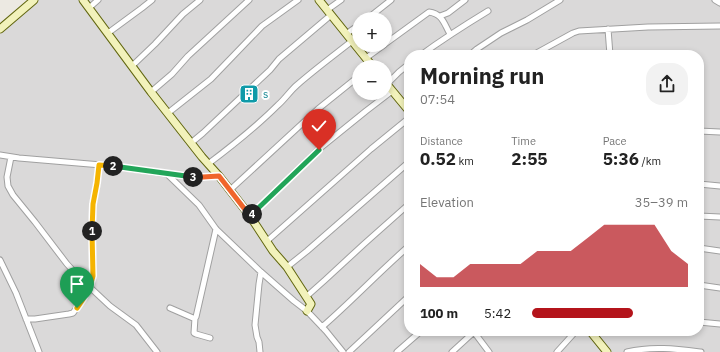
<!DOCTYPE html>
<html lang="en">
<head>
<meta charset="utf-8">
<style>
	body { margin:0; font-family:"IBM Plex Sans",sans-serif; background:#f2f2f2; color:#222; height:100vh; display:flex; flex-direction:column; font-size:15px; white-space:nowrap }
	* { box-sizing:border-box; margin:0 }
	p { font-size:13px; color:#767676 }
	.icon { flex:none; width:22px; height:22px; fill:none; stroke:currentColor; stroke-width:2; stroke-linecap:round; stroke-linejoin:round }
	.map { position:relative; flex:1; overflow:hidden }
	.side { position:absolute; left:404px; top:50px; width:300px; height:286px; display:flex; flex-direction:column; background:#fff; border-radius:16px; box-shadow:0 2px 6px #0003 }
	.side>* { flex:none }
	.tools { position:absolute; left:352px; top:12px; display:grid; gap:8px }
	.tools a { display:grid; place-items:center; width:40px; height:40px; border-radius:50%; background:#fff; box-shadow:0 2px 6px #0003; font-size:20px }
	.pin { position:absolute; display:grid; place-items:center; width:34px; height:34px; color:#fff; margin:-41px -17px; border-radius:50% 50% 50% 0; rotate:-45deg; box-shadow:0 0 4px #0007 }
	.pin .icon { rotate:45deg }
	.km { position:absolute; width:20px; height:20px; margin:-10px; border-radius:50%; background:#222; color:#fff; font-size:11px; line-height:20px; text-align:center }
	.round { display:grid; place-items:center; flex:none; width:42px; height:42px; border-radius:16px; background:#f2f2f2 }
	.summary { display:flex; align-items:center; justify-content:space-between; height:68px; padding:0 16px }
	h1 { font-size:22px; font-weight:700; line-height:30px }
	.metrics { display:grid; grid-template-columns:repeat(3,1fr); gap:6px; height:68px; padding:4px 16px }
	.metrics div { display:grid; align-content:center }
	.metrics b { font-size:17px; font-weight:700 }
	.metrics small { font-size:11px; font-weight:400 }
	.metrics p { font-size:11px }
	.chart { height:112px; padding:8px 16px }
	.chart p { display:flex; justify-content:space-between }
	.chart svg { width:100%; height:72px; margin-top:4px; fill:#b4141b; opacity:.7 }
	ul { padding:0 16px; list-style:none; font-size:13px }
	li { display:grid; grid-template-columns:64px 48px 1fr; align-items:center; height:30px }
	li i { height:10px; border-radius:5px; background:#b4141b }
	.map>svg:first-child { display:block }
	.residential { fill:#dad9d9; fill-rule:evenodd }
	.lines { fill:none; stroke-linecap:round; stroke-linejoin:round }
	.street-casing { stroke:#a0a0a0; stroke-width:7 }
	.secondary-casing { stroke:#61660f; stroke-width:9 }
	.street { stroke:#fff; stroke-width:5 }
	.secondary { stroke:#f2f2bb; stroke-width:7 }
	.split-1-casing { stroke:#fff; stroke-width:8 }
	.split-2-casing { stroke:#fff; stroke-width:8 }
	.split-3-casing { stroke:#fff; stroke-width:8 }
	.split-4-casing { stroke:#fff; stroke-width:8 }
	.split-5-casing { stroke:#fff; stroke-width:8 }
	.split-1 { stroke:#f5b400; stroke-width:5 }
	.split-2 { stroke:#f5b400; stroke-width:5 }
	.split-3 { stroke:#22a559; stroke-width:5 }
	.split-4 { stroke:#f0652b; stroke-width:5 }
	.split-5 { stroke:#22a559; stroke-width:5 }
	.labels { text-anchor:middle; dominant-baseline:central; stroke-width:4; stroke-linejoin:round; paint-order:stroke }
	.culture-label { font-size:11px; fill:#0d838f; stroke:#fff; text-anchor:start }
</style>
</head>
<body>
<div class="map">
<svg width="720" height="352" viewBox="0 0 720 352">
	<rect width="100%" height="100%" fill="#ece9e2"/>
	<path class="residential" d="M38 0H720V352H0V34ZM359 19H385V45H359ZM409 55H699V331H409ZM359 67H385V93H359Z"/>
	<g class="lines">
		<defs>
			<path id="street" d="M715 0 720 3
				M89 8 98 0
				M327 10 341 0
				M440 16 448 13 465 0
				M367 19 391 0
				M608 29 610 55
				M108 33 142 8 152 0
				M346 34 359 25
				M385 44 429 12C443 14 444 24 450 34
				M421 55C443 39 465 25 488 11
				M470 55 477 49 501 33 527 20 560 0
				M533 55 573 33 579 31 648 27 720 26
				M366 58 384 45
				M132 66 155 44 183 14 200 0
				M387 84 399 72 409 64
				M151 92 172 74 188 56 249 0
				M168 113 211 79 262 26 298 0
				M699 131 720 132
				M191 143 203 133 270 70 279 59 331 15
				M0 155 19 158 113 166 167 174 199 205 216 229 261 272 294 301 307 311 326 331 343 352
				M11 157 7 177 8 186 13 195 35 222 67 264 79 277 110 306 136 325 157 352
				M208 164C232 146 256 127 278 105 285 99 290 91 297 85 314 70 333 56 352 41
				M167 174C186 177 200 178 219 176
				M699 184 720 186
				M230 190 318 109 359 76
				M250 216 319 149 366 111 392 91
				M699 216 720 217
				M267 241 371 149 409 118
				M699 248 720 251
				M0 260 16 293 39 352
				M287 267 307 251 409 162
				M699 285 720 288
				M307 296 325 280 364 244 409 204
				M170 308 193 318 196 317 216 229
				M195 318 194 333 196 334 210 338
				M26 319H35L69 314 73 313 83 299 89 286 93 276 92 228 93 204 97 183 99 165
				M699 322 720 324
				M322 327C352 301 379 272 409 246
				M474 332 489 352
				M260 352 259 342 257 337 255 325 259 284 261 272
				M349 352 409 296
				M397 352 421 331
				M452 352 475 331
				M557 352 576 331
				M627 352C652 346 676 349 701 352"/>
			<path id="secondary" d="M83 0 151 92 202 157 219 176 250 216 273 251 287 267 311 304 307 311
				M319 0 373 67
				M0 29 34 0
				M385 82 409 111
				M590 331 607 352"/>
		</defs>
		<use href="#street" class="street-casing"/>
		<use href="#secondary" class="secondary-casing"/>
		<use href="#street" class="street"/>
		<use href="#secondary" class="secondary"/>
	</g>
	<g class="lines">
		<defs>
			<path id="split-1" d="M77 308 83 299 90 286 93 276 92 231"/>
			<path id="split-2" d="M92 231 93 204 97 183 99 165 113 166"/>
			<path id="split-3" d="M113 166 193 177"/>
			<path id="split-4" d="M193 177H203L219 176 250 216 252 214"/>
			<path id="split-5" d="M252 214 319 150"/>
		</defs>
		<use href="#split-1" class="split-1-casing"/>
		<use href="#split-2" class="split-2-casing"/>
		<use href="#split-3" class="split-3-casing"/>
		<use href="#split-4" class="split-4-casing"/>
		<use href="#split-5" class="split-5-casing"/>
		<use href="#split-1" class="split-1"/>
		<use href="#split-2" class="split-2"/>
		<use href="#split-3" class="split-3"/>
		<use href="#split-4" class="split-4"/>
		<use href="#split-5" class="split-5"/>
	</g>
	<defs>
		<symbol id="building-square" viewBox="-11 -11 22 22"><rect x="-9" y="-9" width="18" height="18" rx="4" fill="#0f9aa8" stroke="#fff"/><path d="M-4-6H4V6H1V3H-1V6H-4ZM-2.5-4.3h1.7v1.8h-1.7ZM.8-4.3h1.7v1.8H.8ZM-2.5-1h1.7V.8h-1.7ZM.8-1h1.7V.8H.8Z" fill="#fff"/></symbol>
	</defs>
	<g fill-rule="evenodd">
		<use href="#building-square" x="238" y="83" width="22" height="22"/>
	</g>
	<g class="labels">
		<g class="culture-label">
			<text x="263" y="94">s</text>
		</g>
	</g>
</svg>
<div class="tools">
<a>+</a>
<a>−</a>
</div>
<div class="pin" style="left:77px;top:308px;background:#1e9e55"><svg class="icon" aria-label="arrive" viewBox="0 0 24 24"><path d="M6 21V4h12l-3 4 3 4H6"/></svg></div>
<div class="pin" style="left:319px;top:150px;background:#d93025"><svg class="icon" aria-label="check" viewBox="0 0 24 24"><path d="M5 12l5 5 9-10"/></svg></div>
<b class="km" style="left:92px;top:231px">1</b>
<b class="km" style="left:113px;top:166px">2</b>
<b class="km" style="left:193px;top:177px">3</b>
<b class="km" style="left:252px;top:214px">4</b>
<section class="side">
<div class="summary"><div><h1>Morning run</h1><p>07:54</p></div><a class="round"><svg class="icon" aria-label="share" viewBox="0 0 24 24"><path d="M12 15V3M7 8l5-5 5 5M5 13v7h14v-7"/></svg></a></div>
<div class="metrics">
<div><p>Distance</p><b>0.52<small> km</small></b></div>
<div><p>Time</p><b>2:55</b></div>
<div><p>Pace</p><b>5:36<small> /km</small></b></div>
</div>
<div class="chart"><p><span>Elevation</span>35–39 m</p>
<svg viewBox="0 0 160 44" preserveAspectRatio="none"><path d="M0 44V30L10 38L20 38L30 30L40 30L50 30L60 30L70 22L80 22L90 22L100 14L110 6L120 6L130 6L140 6L150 22L160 30V44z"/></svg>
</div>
<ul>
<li><b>100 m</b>5:42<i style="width:65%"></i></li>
</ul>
</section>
</div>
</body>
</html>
